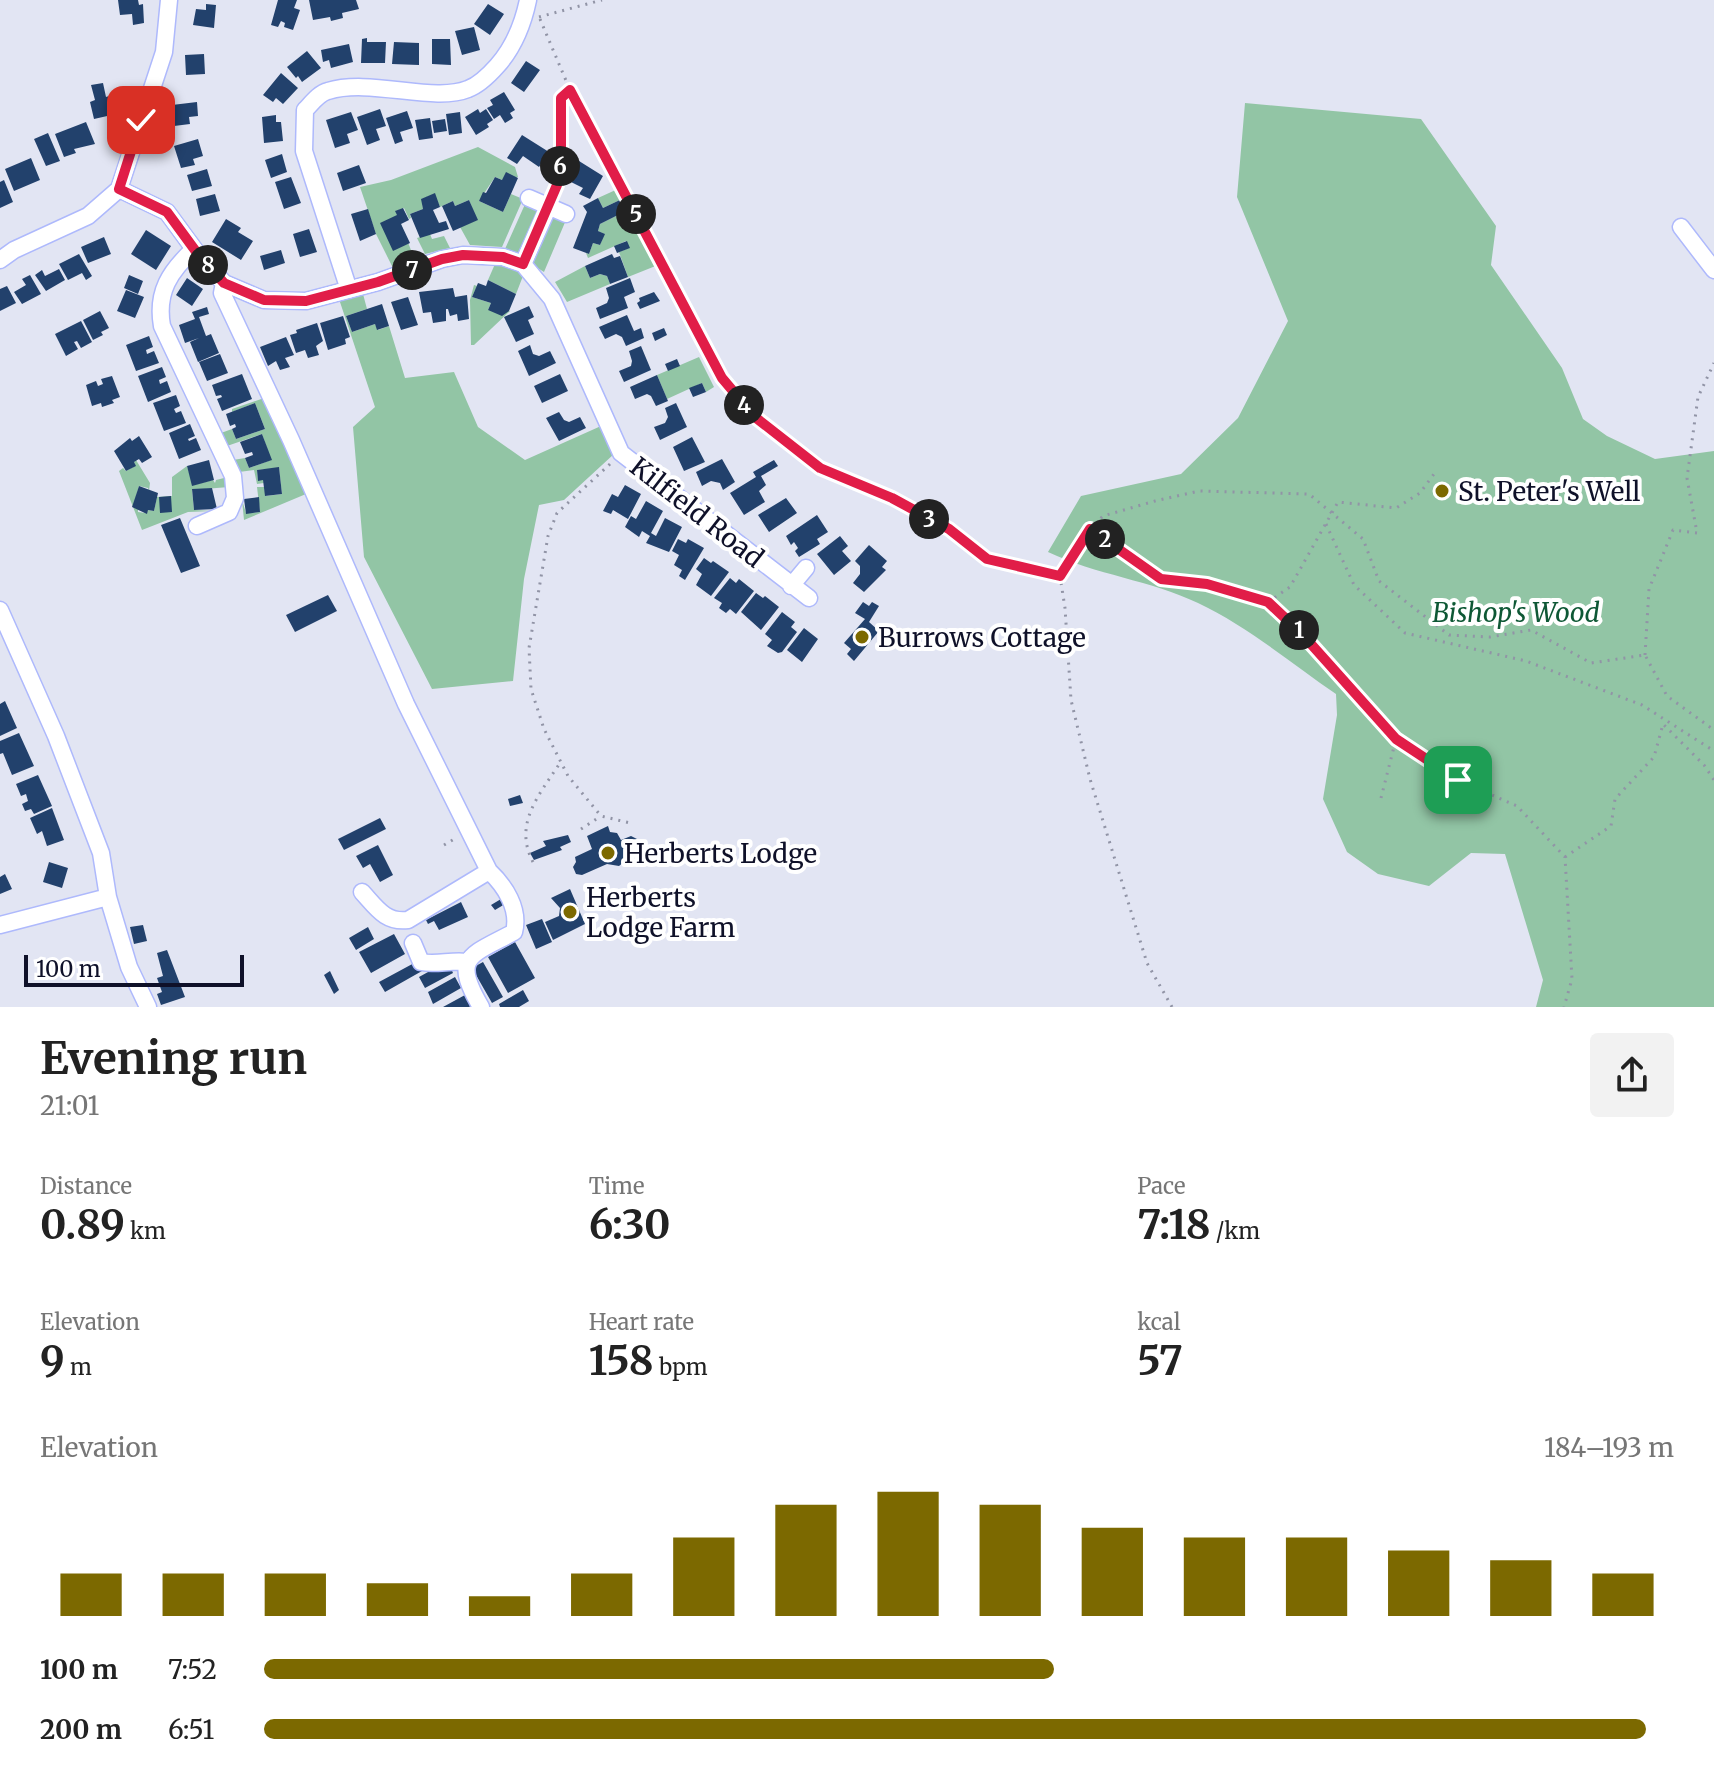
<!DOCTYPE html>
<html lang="en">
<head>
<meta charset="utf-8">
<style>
	body { margin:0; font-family:Merriweather,serif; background:#f2f2f2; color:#222; height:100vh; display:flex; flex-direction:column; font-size:30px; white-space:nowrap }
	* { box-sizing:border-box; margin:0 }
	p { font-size:26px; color:#767676 }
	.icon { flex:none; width:44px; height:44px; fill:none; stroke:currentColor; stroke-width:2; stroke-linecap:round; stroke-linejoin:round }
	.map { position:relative; height:1007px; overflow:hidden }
	.panel { display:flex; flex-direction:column; background:#fff; flex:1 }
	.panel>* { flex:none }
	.scale { position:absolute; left:24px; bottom:20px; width:220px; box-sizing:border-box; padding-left:8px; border:4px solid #0f1129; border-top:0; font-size:22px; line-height:28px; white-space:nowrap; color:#0f1129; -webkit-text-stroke:6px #fff; paint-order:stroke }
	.pin { position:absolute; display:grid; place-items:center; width:68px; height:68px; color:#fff; margin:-34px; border-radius:16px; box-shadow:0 4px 12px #0006 }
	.km { position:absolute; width:40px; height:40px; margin:-20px; border-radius:50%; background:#222; color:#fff; font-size:22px; line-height:40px; text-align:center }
	.round { display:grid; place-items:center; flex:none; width:84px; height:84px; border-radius:8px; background:#f2f2f2 }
	.head { display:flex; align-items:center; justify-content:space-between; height:136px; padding:0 40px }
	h1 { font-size:44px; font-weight:700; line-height:60px }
	.stats { display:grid; grid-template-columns:repeat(3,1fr); gap:12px; height:136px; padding:8px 40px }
	.stats div { display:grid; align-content:center }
	.stats b { font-size:40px; font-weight:700 }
	.stats small { font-size:22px; font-weight:400 }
	.stats p { font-size:22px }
	.chart { height:224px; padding:16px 40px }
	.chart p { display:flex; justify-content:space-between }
	.chart svg { width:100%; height:144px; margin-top:8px; stroke:#7c6900; stroke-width:6 }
	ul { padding:0 40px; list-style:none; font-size:26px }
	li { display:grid; grid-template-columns:128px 96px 1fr; align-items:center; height:60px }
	li i { height:20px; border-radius:10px; background:#7c6900 }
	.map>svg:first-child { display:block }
	.green { fill:#92c5a5 }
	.building { fill:#22416c }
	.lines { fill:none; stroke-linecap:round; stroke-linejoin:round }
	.minor-casing { stroke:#aeb9fc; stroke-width:19 }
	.path { stroke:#9194a6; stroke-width:3; stroke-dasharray:2 6; stroke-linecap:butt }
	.minor { stroke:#fff; stroke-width:16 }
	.route-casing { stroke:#fff; stroke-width:16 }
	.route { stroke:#e11d48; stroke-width:10 }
	.poi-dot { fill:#7c6900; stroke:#fff; stroke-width:3 }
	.labels { text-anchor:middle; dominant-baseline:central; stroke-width:8; stroke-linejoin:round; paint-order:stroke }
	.poi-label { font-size:26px; fill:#0f1129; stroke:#fff; text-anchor:start }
	.street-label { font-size:26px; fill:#0f1129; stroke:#fff }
	.park-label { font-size:26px; font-style:italic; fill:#0e5835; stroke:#fff }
</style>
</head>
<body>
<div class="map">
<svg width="1714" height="1007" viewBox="0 0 1714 1007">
	<rect width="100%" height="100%" fill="#e2e5f3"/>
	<path class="green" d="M1245 103 1421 119 1496 226 1491 265 1562 368 1583 419 1607 436 1655 459 1714 451V1007H1536L1543 980 1505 854 1471 853 1429 886 1378 874 1347 852 1323 799 1337 715 1336 694C1292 664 1247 626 1198 603 1150 580 1096 575 1048 552L1081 496 1181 474 1238 418 1288 321 1237 197Z
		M478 147 515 167 518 177 502 180 495 177 479 201 503 212 511 194 523 199 502 247 470 245 460 227 477 220 469 200 455 206 453 201 440 207 434 194 422 199 423 209 410 214 411 218 409 219 404 208 396 211 414 258 392 266 376 234 360 187 391 180Z
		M620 188 658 265 628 277 619 252 629 248 626 241 588 258 586 253 589 254 593 243 600 245 604 234 598 231 600 224 628 210 622 199 603 208 598 198Z
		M526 202 542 208 523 251 519 254 505 249Z
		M552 215 566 220 544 272 533 265 531 260Z
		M430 234 432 239 444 236 450 248 425 254 417 238Z
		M495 264 514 269 523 276 516 294 488 280Z
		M585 266 590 278 600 274 607 276 610 284 567 302 555 282Z
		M474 285 477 286 472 297 491 303 488 310 510 311 474 345H471L470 300Z
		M363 294 367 309 346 316 352 332 375 324 378 330 389 326 405 378 454 372 478 427 525 460 601 426 614 454 564 500 539 505 524 579 513 681 432 689 364 557 353 427 375 407 339 299Z
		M699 357 714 387 706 392 702 383 667 399 657 375Z
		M267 397 306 494 244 520 242 500 246 513 260 512 257 487H264L266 496 282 494 279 468 257 470 258 480H263L264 483 257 484 254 470 239 472 233 460 245 458 249 468 271 460 262 434 227 446 221 433 232 429 236 439 265 429 255 403 232 412V409Z
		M136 460 150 483 149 491 148 488 139 486 133 507 138 508V512L146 513 148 510 154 511 157 497 172 496V477L187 466 193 485 213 480 215 483 216 480 228 477 229 487 192 490 194 510 213 511 188 512 142 530 119 471 123 468 126 471 135 466 134 462Z"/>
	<path class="building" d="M118 0H138L139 5 143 4 144 23 133 25 132 14 120 15Z
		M278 0H297L294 8 300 10 293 30 284 27 285 23 281 21 278 27 271 25Z
		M309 0H356L359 9 342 13 343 18 331 21 330 17 313 20Z
		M206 4 216 5 214 28 193 25 196 9 206 10Z
		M488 4 504 14 490 35 474 24Z
		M474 27 480 50 462 55 455 31Z
		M367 38V42H386L385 63H361L362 39Z
		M432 39H450L451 65 432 64Z
		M394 42 419 43V65L392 64Z
		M349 44 353 62 331 68 329 60 323 62 321 50Z
		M307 51 321 68 302 82 298 76 296 78 287 67Z
		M204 54 205 74 186 75 185 55Z
		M526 61 540 70 524 92 511 83Z
		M281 73 298 88 283 104 276 98 273 102 263 95Z
		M103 83 106 97 112 95 116 114 94 119 90 102 95 100 91 85Z
		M504 92 515 110 510 113 513 118 505 123 500 115 494 119 487 108 493 105 490 100Z
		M197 102 198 116 189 117 190 124 174 126 172 105Z
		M380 109 386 126 376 129 380 140 367 145 357 117Z
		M478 109 480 113 486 109 493 120 487 124 489 127 476 135 465 117Z
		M407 111 413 128 400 132 403 141 395 144 386 118Z
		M351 112 358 130 347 134 350 143 335 148 326 120Z
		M460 112 462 133 449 135 446 114Z
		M276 115V122H281L283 141 264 143 262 117Z
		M430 118 433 138 419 140 415 120Z
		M445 119 447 131 434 133 432 121Z
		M86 122 95 144 74 149 76 153 64 157 55 134Z
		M48 133 60 161 46 166 34 139Z
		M522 135 549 152 539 167 523 156 517 164 507 158Z
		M198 139 203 156 193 159 195 165 181 168 174 146Z
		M552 151 559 155 551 167 544 162Z
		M282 154 287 172 271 178 265 160Z
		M31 158 40 180 14 191 5 169Z
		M579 161 603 176 590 199 579 194 583 188 567 180Z
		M359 165 366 183 343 191 337 173Z
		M207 169 212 186 192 191 187 175Z
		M506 172 518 178 503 212 479 201 483 192 486 193 495 177 502 180Z
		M291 177 301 203 284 209 275 182Z
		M4 180 13 202 0 208V182Z
		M435 193 440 207 433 210 439 223 446 221 449 229 420 238 410 214 423 209 421 199Z
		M215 194 220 211 200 216 196 199Z
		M598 198 603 208 622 199 628 210 600 224 598 231 605 234 600 245 593 243 589 254 573 248 587 212 583 206Z
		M469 200 478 220 453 231 442 206 453 201 455 206Z
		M403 208 409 220 401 224 410 243 393 251 380 223 397 215 395 211Z
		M368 209 376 234 360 241 351 214Z
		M226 219 241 228 238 232 253 241 241 260 212 242Z
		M309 229 317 252 300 257 293 234Z
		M146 230 171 246 156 270 131 254Z
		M104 237 111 254 88 263 81 247Z
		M627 241 630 248 617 253 614 246Z
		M281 250 285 263 264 270 260 256Z
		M79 254 92 276 86 280 82 273 68 280 59 264Z
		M612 254 614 258 620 256 628 277 610 284 607 276 600 274 590 278 585 266Z
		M59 269 65 280 46 291 35 275 42 270 45 276Z
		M30 275 41 294 22 304 14 292 26 285 22 279Z
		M129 275 143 281 138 294 124 288Z
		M187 278 203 289 192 306 176 295Z
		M630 278 635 292 624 297 628 308 600 319 596 308 607 303 609 298 606 288Z
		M488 280 516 294 509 311 502 316 488 310 491 303 472 297 478 283 486 286Z
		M7 286 16 303 0 311V289Z
		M453 288 455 297 467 295 469 319 458 321 457 314 450 316 448 309H446V321L433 323 431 312 423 313 419 292Z
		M126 290 144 297 135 318 117 311Z
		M654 292 660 301 640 309 637 303 640 301 639 298Z
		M408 297 418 325 401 330 391 302Z
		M382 304 389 326 377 330 375 324 352 332 346 316Z
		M529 306 534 317 528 320 534 334 516 342 504 317Z
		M207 307 209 314 199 317 206 336 211 334 219 353 198 362 190 342 199 338 185 343 179 325 195 319 192 312Z
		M100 311 109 328 101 332 103 335 93 340 83 320Z
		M627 315 634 331 641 328 644 338 626 346 622 337 616 334 605 339 599 327Z
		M343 316 350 337 345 339 346 344 328 350 320 323Z
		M81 321 92 342 81 348 77 341 74 342 78 349 66 356 55 334Z
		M317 323 323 341 316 346 319 355 308 358 305 350 296 353 290 335 297 333 296 330Z
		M664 328 667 335 655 341 652 333Z
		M149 336 153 347 146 350 147 354 154 351 159 363 136 371 126 345Z
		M286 337 294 355 285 358 290 367 280 370 276 361 268 366 260 347Z
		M530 345 533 354 539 356 550 351 556 363 529 376 518 351Z
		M641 346 651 370 624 382 619 371 631 366 632 361 629 351Z
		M220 354 228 373 207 381 199 362Z
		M677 359 680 366 668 371 665 364Z
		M162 367 166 377 159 380 160 384 167 381 171 392 148 402 138 376Z
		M242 374 252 399 222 411 217 399 222 397 221 395 216 396 212 385Z
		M560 374 568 391 542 403 534 386Z
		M657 375 668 401 656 406 651 396 647 394 635 399 630 387Z
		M112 376 120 397 112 400 114 403 102 407 101 403 92 406 86 385 96 381 98 386 103 384 101 379Z
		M702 383 706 392 693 397 689 388Z
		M176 395 180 406 174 409 176 413 181 411 186 423 164 431 153 403Z
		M255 403 265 429 236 439 232 429 236 427 235 424 230 426 226 414Z
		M676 403 687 427 660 440 654 427 665 423 668 417 665 408Z
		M559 412 564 420 569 422 580 417 586 428 559 441 546 418Z
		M190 424 195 436 188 439 189 441 196 438 201 450 179 459 169 433Z
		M262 434 272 460 249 468 245 458 253 455 252 452 245 454 240 442Z
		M139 436 152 457 142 463 139 459 134 462 136 466 126 471 114 451 130 438 132 441Z
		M692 437 705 462 684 471 673 447Z
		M722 459 735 482 723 490 720 483 711 481 702 486 696 472Z
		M209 460 214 480 192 486 187 466Z
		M774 460 778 466 761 476 766 485 759 491 765 502 744 515 730 493 756 477 753 472Z
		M279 467 282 494 265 496 263 480 258 481 257 470Z
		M625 485 641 494 628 519 613 510 611 514 603 511 612 494 618 497Z
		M139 486 158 493 154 511 148 510 147 514 132 507Z
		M212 488 217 509 194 510 192 489Z
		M171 496 172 512 160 513 159 497Z
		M259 497 260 512 246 514 244 499Z
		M786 498 797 513 769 532 758 515Z
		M646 501 663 511 651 533 656 536 665 518 682 527 669 552 646 543 650 536 642 531 639 537 625 527 631 516 636 519Z
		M817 515 828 532 817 539 820 544 799 557 795 551 798 548 794 542 791 545 786 536Z
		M180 518 200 566 181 573 161 525Z
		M840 536 848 546 842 551 851 561 834 575 817 554Z
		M678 539 686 543 688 539 704 548 685 580 679 576 682 570 674 565 679 555 672 551Z
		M869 545 887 561 882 567 886 570 864 592 853 583 860 574V566L855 561Z
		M704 558 711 563 713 561 729 572 711 596 696 585 702 574 696 569Z
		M730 578 736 583 739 579 754 591 736 614 730 609 726 613 719 608 722 603 714 598Z
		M756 593 763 598 765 596 779 607 761 630 741 612Z
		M328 595 337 611 295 632 286 615Z
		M863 602 869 606 872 602 879 606 869 622 879 631 854 661 847 654 851 649 844 643 865 619 855 613Z
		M782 612 795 622 791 627 797 632 782 652 778 653 767 646 772 640 765 634Z
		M804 628 818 639 802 662 787 650Z
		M5 701 17 728 0 736V704Z
		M19 733 34 766 12 775 3 753 0 754V741Z
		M38 775 52 806 34 814 31 809 25 811 22 804 28 801 26 794 21 796 16 784Z
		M520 795 523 803 510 806 508 799Z
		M52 808 64 840 47 846 42 831 37 834 30 818Z
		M380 818 386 829 344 850 338 839Z
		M608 826 610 832 617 833 621 840 631 836 639 840 640 850 624 857V862L619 866 607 864 582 875 576 874 573 867 576 862 575 857 592 849 587 836Z
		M568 835 571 842 560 847 562 850 534 860 530 853 546 846 543 841Z
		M378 845 393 875 380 882 370 864 363 868 356 856Z
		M49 862 68 868 62 888 43 882Z
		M5 874 12 889 0 894V877Z
		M570 889 585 924 553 940 545 922 559 916 560 908 551 898Z
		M501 899 505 904 495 910 491 905Z
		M461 902 468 917 439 930 434 921 428 924 426 920Z
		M542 919 552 942 536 949 526 925Z
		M143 925 147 941 134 944 130 927Z
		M368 927 374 939 356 950 349 938Z
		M394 934 405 954 371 973 359 952Z
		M515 942 535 978 508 993 488 957Z
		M167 950 185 997 161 1005 157 994 162 992 157 978 163 976 157 953Z
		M448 961 453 973 425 988 419 977Z
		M416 962 422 971 385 992 379 982Z
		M483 962 503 997 492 1003 472 968Z
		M330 971 339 990 334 994 324 975Z
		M455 977 461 988 433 1004 428 992Z
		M523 990 529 1001 519 1007H500L499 1004Z
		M465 995 471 1006 469 1007H443Z"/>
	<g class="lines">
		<defs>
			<path id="minor" d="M119 189 167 212 200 257 224 283 264 300 306 301 378 282 442 259 463 255 503 257 523 264 552 299 621 453 809 598
				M529 198 566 214
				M1681 227 1714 270
				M194 249C170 271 156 292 162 326L233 476 235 498 229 512 197 526
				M0 260 14 250 88 216 119 189 164 52 169 0
				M523 264 548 208
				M224 283 222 293 291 440 406 704 489 871C505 886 520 909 514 932 470 956 451 956 481 1007
				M349 290 304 151 305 110C311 104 319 93 328 91 370 78 434 103 468 89 479 85 489 75 497 66 513 48 523 24 528 0
				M791 586 806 568
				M0 610 56 736 101 853 108 897 129 967 148 1007
				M362 892C376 907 385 923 408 920L489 871
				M0 925 108 897
				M413 943 421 962C436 965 451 960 467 962"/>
		</defs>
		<use href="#minor" class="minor-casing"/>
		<path class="path" d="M539 17 602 0
			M540 19 570 90 722 378 755 417 820 468 892 498 949 529 987 559 1060 576
			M554 194 561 163V98L570 90
			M610 464 557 513 548 536 529 648 531 689 544 729 568 776 601 816 630 823
			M1326 524 1354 585 1405 633 1526 661 1642 705 1714 751
			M1090 529 1161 579 1207 584 1268 602 1302 634 1396 739 1458 780 1517 806 1565 857 1572 979 1564 1007
			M1268 602 1290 587 1338 502 1396 508 1420 493 1434 474
			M1645 655 1649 589 1673 530 1697 533 1687 478 1698 397 1714 363
			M1381 798 1396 739
			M581 829 601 816
			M444 845 456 838
			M1565 857 1611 826 1615 799 1654 757 1663 724 1704 765 1714 780
			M533 862C513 824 539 795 560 763
			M1172 1007 1147 963 1090 779 1071 700 1065 608 1060 576 1090 529 1103 516 1155 501 1199 491 1309 494 1363 539 1379 581 1449 635 1490 637 1531 630 1591 663 1645 655 1667 696 1714 730"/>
		<use href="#minor" class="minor"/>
	</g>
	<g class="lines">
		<defs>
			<path id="route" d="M141 120 119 189 167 212 200 257 224 283 264 300 306 301 378 282 442 259 463 255 503 257 523 264 557 185 561 163V98L570 90 722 378 755 417 820 468 892 498 949 529 987 559 1060 576 1090 529 1161 579 1207 584 1268 602 1302 634 1396 739 1458 780"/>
		</defs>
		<use href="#route" class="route-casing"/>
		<use href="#route" class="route"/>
	</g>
	<g class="poi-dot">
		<circle cx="1442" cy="491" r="8"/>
		<circle cx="862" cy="637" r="8"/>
		<circle cx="608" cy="853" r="8"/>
		<circle cx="570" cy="912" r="8"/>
	</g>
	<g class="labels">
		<g class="poi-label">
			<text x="1458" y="491">St. Peter's Well</text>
			<text x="878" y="637">Burrows Cottage</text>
			<text x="624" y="853">Herberts Lodge</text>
			<text x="586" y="897">Herberts<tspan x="586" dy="30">Lodge Farm</tspan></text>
		</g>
		<g class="street-label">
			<text transform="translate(697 512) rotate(38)">Kilfield Road</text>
		</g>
		<g class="park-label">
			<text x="1516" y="612">Bishop's Wood</text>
		</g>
	</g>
</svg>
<div class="scale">100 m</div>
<div class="pin" style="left:1458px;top:780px;background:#1e9e55"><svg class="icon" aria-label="arrive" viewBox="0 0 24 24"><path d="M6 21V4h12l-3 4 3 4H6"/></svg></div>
<div class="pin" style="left:141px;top:120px;background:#d93025"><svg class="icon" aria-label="check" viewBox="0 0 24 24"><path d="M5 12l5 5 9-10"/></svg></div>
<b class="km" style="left:1299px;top:630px">1</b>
<b class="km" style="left:1105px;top:539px">2</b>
<b class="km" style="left:929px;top:519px">3</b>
<b class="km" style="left:744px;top:405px">4</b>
<b class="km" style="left:636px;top:214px">5</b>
<b class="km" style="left:560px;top:166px">6</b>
<b class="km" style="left:412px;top:270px">7</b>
<b class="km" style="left:208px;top:265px">8</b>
</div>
<section class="panel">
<div class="head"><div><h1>Evening run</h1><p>21:01</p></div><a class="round"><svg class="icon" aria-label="share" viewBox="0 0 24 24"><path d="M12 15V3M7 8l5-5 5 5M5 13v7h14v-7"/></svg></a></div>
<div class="stats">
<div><p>Distance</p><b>0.89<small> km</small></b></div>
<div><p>Time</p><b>6:30</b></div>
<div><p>Pace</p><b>7:18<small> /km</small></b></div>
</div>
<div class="stats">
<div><p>Elevation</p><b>9<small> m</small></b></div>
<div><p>Heart rate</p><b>158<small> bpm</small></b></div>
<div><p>kcal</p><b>57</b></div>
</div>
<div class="chart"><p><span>Elevation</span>184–193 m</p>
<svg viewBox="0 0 160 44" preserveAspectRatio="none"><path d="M5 44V31M15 44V31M25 44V31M35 44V34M45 44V38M55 44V31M65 44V20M75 44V10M85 44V6M95 44V10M105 44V17M115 44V20M125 44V20M135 44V24M145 44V27M155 44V31"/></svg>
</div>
<ul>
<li><b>100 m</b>7:52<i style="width:56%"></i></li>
<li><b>200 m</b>6:51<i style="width:98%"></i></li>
</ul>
</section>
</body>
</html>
